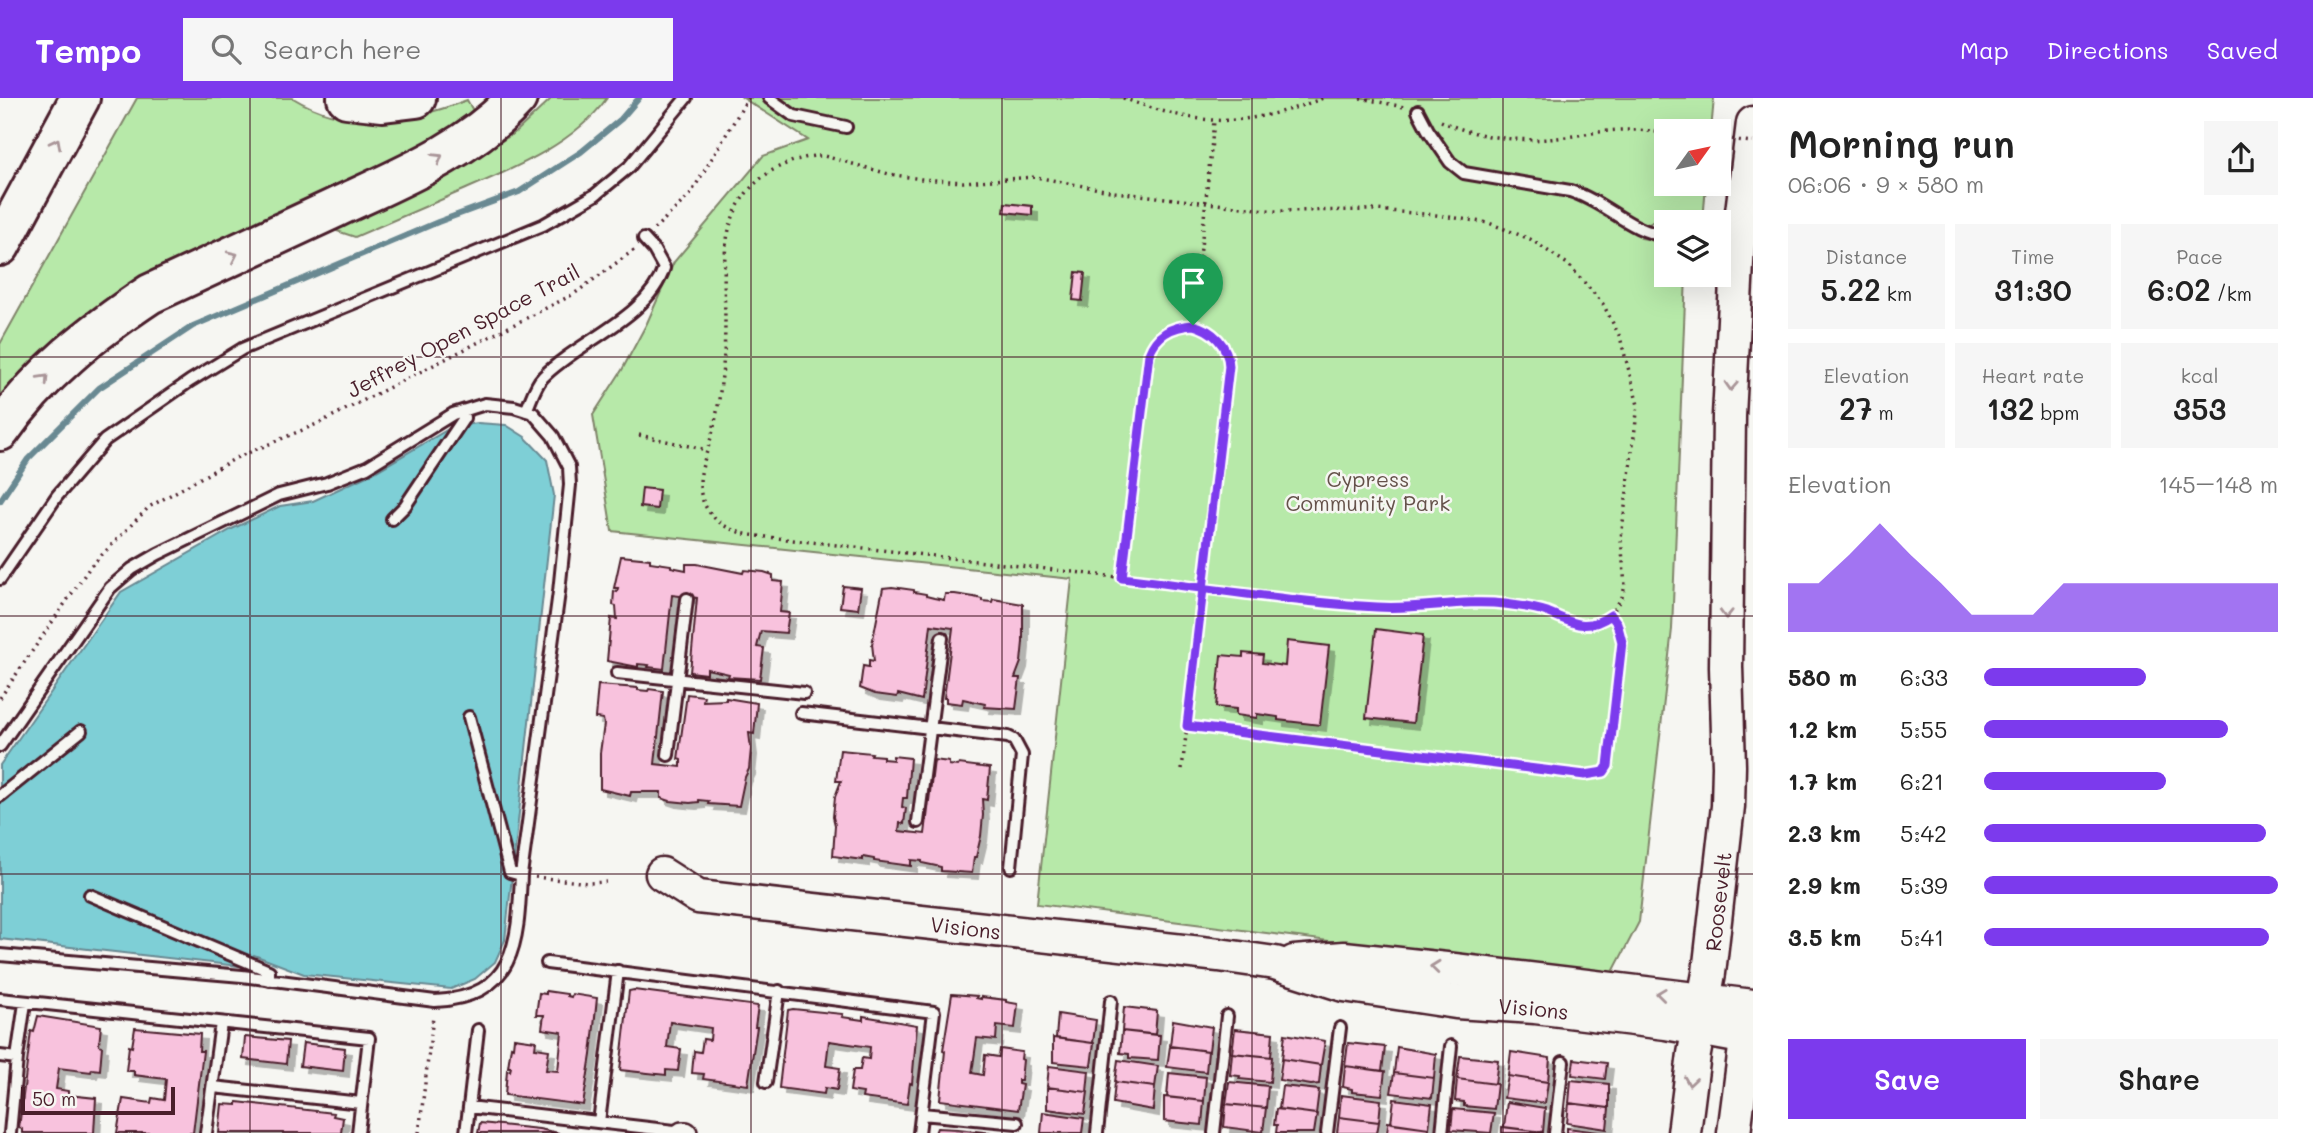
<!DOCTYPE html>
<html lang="en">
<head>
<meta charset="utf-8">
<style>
	body { margin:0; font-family:Mali,sans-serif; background:#f6f6f6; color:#222; height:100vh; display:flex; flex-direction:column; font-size:26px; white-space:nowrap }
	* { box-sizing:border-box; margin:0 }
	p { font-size:23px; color:#767676 }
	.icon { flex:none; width:38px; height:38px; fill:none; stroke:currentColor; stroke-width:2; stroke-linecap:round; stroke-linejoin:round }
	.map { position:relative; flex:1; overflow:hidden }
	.side { display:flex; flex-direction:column; background:#fff; width:560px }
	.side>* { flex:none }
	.needle { width:46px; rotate:57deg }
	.controls { position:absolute; left:1654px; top:21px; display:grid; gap:14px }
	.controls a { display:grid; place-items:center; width:77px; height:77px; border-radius:0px; background:#fff; box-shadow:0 7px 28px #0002; font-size:35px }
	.scale { position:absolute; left:21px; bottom:18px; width:154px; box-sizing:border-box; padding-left:7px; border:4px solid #4a1f2b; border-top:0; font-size:19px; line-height:24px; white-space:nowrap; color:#4a1f2b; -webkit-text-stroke:5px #f6f6f2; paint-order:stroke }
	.pin { position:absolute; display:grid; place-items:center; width:60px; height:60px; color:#fff; margin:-72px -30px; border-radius:50% 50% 50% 0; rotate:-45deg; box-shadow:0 0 7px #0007 }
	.pin .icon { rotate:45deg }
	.round { display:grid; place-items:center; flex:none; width:74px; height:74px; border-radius:0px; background:#f6f6f6 }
	.headline { display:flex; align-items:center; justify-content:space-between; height:119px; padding:0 35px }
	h1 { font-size:38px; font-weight:600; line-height:52px }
	.stats { display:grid; grid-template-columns:repeat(3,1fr); gap:10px; height:119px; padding:7px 35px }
	.stats div { display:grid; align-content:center; border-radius:0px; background:#f6f6f6; text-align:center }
	.stats b { font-size:30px; font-weight:600 }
	.stats small { font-size:19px; font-weight:400 }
	.stats p { font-size:19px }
	.chart { height:196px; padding:14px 35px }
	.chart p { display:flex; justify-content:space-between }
	.chart svg { width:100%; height:126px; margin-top:7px; fill:#7c3aed; opacity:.7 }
	.button { display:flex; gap:14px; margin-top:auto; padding:14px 35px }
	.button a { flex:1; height:80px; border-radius:0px; background:#7c3aed; color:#fff; font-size:28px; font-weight:600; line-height:80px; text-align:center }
	.button a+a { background:#f6f6f6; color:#222 }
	ul { padding:0 35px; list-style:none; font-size:23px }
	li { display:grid; grid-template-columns:112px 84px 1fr; align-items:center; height:52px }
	li i { height:18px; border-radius:9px; background:#7c3aed }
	header { display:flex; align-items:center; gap:42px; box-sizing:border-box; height:98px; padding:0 35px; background:#7c3aed; color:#fff }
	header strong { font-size:33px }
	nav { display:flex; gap:38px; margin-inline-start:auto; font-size:24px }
	.search { width:490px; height:63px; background:#f6f6f6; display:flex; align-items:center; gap:18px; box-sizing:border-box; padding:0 24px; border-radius:0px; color:#767676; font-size:26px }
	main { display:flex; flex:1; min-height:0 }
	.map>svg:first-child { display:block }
	.green { fill:#b7e9a9; stroke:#80846a; stroke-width:2 }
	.water { fill:#7ecfd6; stroke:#698992; stroke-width:2 }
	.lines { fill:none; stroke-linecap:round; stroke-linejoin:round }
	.stream { stroke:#698992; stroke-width:6 }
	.building { fill:#f8c2dd; stroke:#4a1f2b; stroke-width:2; filter:url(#shadow) }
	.lane-casing { stroke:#4a1f2b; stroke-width:16 }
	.street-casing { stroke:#4a1f2b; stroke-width:26 }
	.secondary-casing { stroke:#4a1f2b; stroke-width:37 }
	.highway-casing { stroke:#4a1f2b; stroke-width:44 }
	.path { stroke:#4a1f2b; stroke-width:3.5; stroke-dasharray:2 5; stroke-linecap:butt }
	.lane { stroke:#f6f6f2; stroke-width:10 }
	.street { stroke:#f6f6f2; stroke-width:21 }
	.secondary { stroke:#f6f6f2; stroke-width:32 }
	.highway { stroke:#f6f6f2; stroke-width:38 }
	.path-bridge { stroke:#4a1f2b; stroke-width:3.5; stroke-dasharray:2 5; stroke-linecap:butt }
	.oneway { stroke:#a99598 }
	.route-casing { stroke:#fff; stroke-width:14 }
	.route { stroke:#7c3aed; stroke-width:9 }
	.grid { fill:none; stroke:#4a1f2b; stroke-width:2; stroke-opacity:0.55 }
	.labels { text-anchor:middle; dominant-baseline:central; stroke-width:5; stroke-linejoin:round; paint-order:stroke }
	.street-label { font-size:21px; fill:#4a1f2b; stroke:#f6f6f2 }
	.park-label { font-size:21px; fill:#65524a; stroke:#f6f6f2 }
</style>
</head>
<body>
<header>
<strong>Tempo</strong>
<div class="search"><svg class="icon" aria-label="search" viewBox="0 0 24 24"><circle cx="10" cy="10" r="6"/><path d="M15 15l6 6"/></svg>Search here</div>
<nav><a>Map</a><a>Directions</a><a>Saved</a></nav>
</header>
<main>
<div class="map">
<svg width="1753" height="1035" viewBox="0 0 1753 1035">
	<defs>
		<filter id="shadow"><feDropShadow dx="6" dy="6" stdDeviation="0" flood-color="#0004"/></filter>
	</defs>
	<rect width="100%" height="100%" fill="#f6f6f2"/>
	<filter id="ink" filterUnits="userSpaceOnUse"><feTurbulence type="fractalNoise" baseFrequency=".0143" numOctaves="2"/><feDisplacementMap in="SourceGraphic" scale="14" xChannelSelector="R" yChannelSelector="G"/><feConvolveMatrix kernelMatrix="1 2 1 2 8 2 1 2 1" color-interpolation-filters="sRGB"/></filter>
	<g filter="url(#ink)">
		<path class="green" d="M137 0H293C347 33 411 24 467 2L476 18 0 306V246Z
			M552 0H607C574 47 510 72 459 94 424 109 389 124 355 139L334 132 476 60 517 33Z
			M743 0H1714L1711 33H1666V86H1706L1703 124H1666V126L1651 124 1641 140 1666 144V177H1686L1672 531 1639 824 1612 876 1574 874 1037 806 1072 481 612 433 593 317 622 272 647 225 674 164 763 58 808 42Z"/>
		<path class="water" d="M478 325 506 327 525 339 547 362 554 397 505 842 495 864 475 881 451 891 304 876 254 857 247 869 0 841V667L121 494 232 431 280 408 313 403 373 375 452 329Z"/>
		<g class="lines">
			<path class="stream" d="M0 403 28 361 99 290 193 228 438 124 519 94 581 54 621 21 639 0"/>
		</g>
		<path class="building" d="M1005 105 1032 108V117L1004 114Z
			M1076 174 1085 175 1082 203 1073 202Z
			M642 390 659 392 657 411 640 409Z
			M621 458 650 461V464L671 467V469L686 472V466H697L743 475 744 472 764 474 773 477V483L783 484 780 514 789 515 786 535 761 533 757 549 764 550 760 581 728 579 729 576 707 571V576L690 574 697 500 672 497 664 571 648 569 649 567 638 566V569L607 563 611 520 617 521 616 508 613 507 614 493 617 494 618 490H614Z
			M843 488 861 490 858 511 840 509Z
			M892 489 914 492V494L926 496V498L934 500 944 502 945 496H955L974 499 982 501V503L992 504 993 501 1023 506V544L1021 564 1015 580H1020L1016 611 984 609 985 606 963 601 962 606 946 604V600H944L953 530 931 527 922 602 898 596 897 599 875 596 860 590 863 568 869 569V562L874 563 872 546 882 495 883 490Z
			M1376 531 1423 537 1413 625 1366 620Z
			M1287 543 1329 548 1320 627 1278 622V619L1257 616V620L1236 617V611L1216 609 1221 557 1243 559V555L1263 557 1262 565 1285 568Z
			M598 587 638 590V592L648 593 649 591 663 593 655 666 681 669V662L678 661 687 596 704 598 703 603 726 602V600L757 605 754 636 749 635 751 651 749 671 745 679 739 708 708 706 709 703 699 702V704L690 705 670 703 661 700V694H631L630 698 600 691V655L604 626 603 621 595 620Z
			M840 652 872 655 871 657 883 658V661L893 662V658L910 660 907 700H903L902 709 906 710 904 726 900 725 899 733 925 736 934 662 949 664V667L958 668 959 666 990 670 987 702 982 701 983 717 981 738 976 759H974L972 775 941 773V769L922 765V763L911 762V768L874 763V761L863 759V762L833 758 835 727 833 719 835 699 841 683H836Z
			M634 892 758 908 755 929H757L748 987 703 981 704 976 692 975 694 953 701 954 703 941 710 942 711 930 670 924 667 949 681 951 678 973 666 972V977L620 972 629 893Z
			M546 893 567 896V898L571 899 572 896 597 900 591 957 583 1007 505 997 507 972 510 973 511 969H508L511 948 513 949 514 940 536 943 535 950 549 952 546 972 558 973 562 934 542 931 544 917H536L539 895 546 896Z
			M952 896 977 898 976 900 981 901V899L1006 902V904L1018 906 1015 930 997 928 996 942 977 940 972 975 983 977 985 957 999 959 1000 951 1022 954 1021 961 1023 962 1021 982H1018V986L1022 987 1018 1012 940 1002 945 953 943 952Z
			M1124 909 1157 913 1155 937 1122 933Z
			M793 911 843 916 842 919 863 922V918L917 927 912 986 910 985 907 1006 862 1000 863 995 850 993 853 972H860L862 960 869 961 870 949 829 943 826 968 840 970 837 992 825 990 824 996 779 990 788 912Z
			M1058 916 1096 922 1093 945 1056 940Z
			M38 918 101 928 99 947 102 948 100 972 92 971 91 974 59 970 56 991 68 993V997L96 1000 94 1035H22V1031L19 1030 31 933 34 934Z
			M1173 922 1212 929 1209 953 1170 948Z
			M135 930 200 936 199 953H203L193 1035H117L123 1001 151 1005 152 1000 164 1002 166 981 134 977V973H126L129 948 132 949Z
			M1235 931 1273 935 1271 959 1232 955Z
			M1122 933 1160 937 1158 962 1129 960V956L1120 955Z
			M1285 936 1325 943 1321 967 1282 961Z
			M245 939 288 943 286 966 243 961Z
			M1053 940 1094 945 1091 968 1053 964Z
			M303 945 345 950 343 973 300 968Z
			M1348 945 1385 949 1382 973 1345 968Z
			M1170 948 1208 953 1206 974 1167 969Z
			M1397 949 1436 956 1434 980 1394 975Z
			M1511 954 1550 960 1548 984 1508 978Z
			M1232 955 1272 959 1270 984 1239 981 1240 978 1230 977Z
			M1460 958 1498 962 1495 986 1457 981Z
			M1282 961 1321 967 1319 986 1311 987 1279 982Z
			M1574 961 1607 965 1605 981 1572 977Z
			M1118 962 1158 968 1155 989 1115 984Z
			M1049 968 1089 973 1087 994 1047 989Z
			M1345 968 1385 973 1382 997 1352 994V991L1343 989Z
			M1169 975 1206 979 1204 1003 1167 999Z
			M1394 975 1434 980 1432 1000 1391 995Z
			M1508 978 1548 984 1545 1005 1504 1000Z
			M1457 981 1497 986 1494 1011 1464 1008V1004L1455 1003Z
			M1571 982 1609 986V1010L1569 1005Z
			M1115 984 1155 989 1153 1012 1113 1005Z
			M1229 984 1268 988 1266 1010 1226 1006Z
			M1282 988 1319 992 1316 1016 1279 1011Z
			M1047 989 1088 994 1085 1016 1047 1011Z
			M1341 997 1381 1002 1379 1024 1339 1019Z
			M1164 999 1204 1003 1202 1027 1164 1023Z
			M1394 1001 1432 1006 1429 1030 1391 1025Z
			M237 1004 334 1015 333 1018 343 1020 341 1035H219L222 1006 237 1007Z
			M1507 1004 1545 1010 1543 1034 1504 1029Z
			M1569 1005 1609 1010 1607 1031 1567 1025Z
			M1226 1006 1266 1010 1263 1034 1224 1029Z
			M1276 1011 1317 1016 1314 1035H1276L1277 1027H1274Z
			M1453 1011 1494 1015 1491 1035 1451 1032Z
			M1043 1014 1084 1020 1082 1035H1041Z
			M1339 1019 1379 1024 1377 1035H1337Z
			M1388 1024 1429 1030 1428 1035H1387Z
			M480 1025 539 1031 559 1035H478Z
			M1502 1029 1543 1034V1035H1502Z
			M937 1030 958 1031 993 1035H935Z
			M1567 1030 1606 1035H1567Z"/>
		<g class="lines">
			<defs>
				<path id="lane" d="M769 0 794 18 846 29
					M1418 13 1428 32 1450 64 1464 75 1570 93C1606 104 1630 134 1666 138
					M526 313C531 302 535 287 543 279 578 243 648 220 664 170L654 152 644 141
					M392 421 405 408 464 320 463 313
					M0 481 57 398 105 342 190 283 242 251 543 127 595 97 629 69 686 0
					M617 575 804 595
					M801 615 1008 639 1014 642 1022 657 1011 769
					M469 619 510 774 521 777
					M0 648 110 490 132 471 158 456 279 397 327 385 367 369 453 316 485 306 514 309 533 315 553 338 569 369 570 387 559 494 521 777C518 842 517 899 435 903L242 878 0 857
					M668 657 687 501
					M0 698 81 633
					M918 724 942 540
					M90 797 269 873V882
					M547 865 934 914 919 1035
					M0 901 369 940 358 1035
					M0 958 17 960
					M766 984 779 893
					M213 989 361 1005
					M469 1009 683 1034
					M922 1016 1017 1025
					M599 1024 618 873
					M10 1035 17 960 25 905
					M206 1035 221 925
					M466 1035 478 932
					M1097 1035 1111 903
					M1214 1035 1227 918
					M1327 1035 1340 930
					M1442 1035 1451 948
					M1555 1035 1563 964"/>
				<path id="street" d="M682 1035H686"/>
				<g id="secondary">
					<path id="s1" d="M662 776 698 799 1219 857 1275 865 1344 887 1456 904 1535 909 1666 925 1753 941"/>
					<path d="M1294 864 1344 860 1446 871 1753 908"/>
					<path id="s2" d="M1684 1035 1694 956 1709 875 1728 708 1729 668 1726 569 1729 318 1738 146 1753 25"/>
					<path d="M1734 1035 1749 919"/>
				</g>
				<path id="highway" d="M347 0 383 4 416 0
					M0 148 80 0
					M0 333C39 276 93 234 150 196 212 167 273 139 335 110 399 80 468 53 517 0"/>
			</defs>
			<use href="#lane" class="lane-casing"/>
			<use href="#street" class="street-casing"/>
			<use href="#secondary" class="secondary-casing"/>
			<use href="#highway" class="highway-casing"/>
			<path class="path" d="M1123 0C1152 11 1182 20 1212 22 1246 25 1293 12 1323 0
				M1360 0 1404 9
				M1441 23C1475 39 1520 45 1558 40 1583 37 1608 31 1633 32 1644 32 1655 34 1666 35
				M654 131 690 97 748 0
				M639 337 707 352
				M1122 480 1149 256C1157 237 1172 228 1192 227
				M0 600 90 469 149 409 236 360 319 325 574 196 634 152
				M1187 628 1585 677C1595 676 1602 677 1608 668L1622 544 1620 533 1611 517C1580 540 1565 517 1535 510 1483 499 1431 509 1378 509L750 437C729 433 709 422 702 400 696 380 705 362 710 343 716 324 719 304 721 285 724 264 725 242 725 221 724 164 717 106 773 72 788 64 807 57 824 58L889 76 921 81 963 84 1036 79 1115 94 1275 113 1377 112 1436 117 1489 125 1530 141 1569 167 1603 206 1620 239 1638 307 1621 440 1625 488 1622 499 1611 517
				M1182 671 1229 268C1228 247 1213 232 1193 227L1214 23
				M535 779 589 785 606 784
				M419 1035 433 919"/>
			<use href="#lane" class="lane"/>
			<use href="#street" class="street"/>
			<use href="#secondary" class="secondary"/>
			<use href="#highway" class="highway"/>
			<path class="path-bridge" d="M1718 40 1753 44"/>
		</g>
		<defs><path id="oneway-chevron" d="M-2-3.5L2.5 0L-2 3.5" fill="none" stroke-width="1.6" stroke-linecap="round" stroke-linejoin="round" transform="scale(1.75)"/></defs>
		<g class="oneway">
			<use href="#oneway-chevron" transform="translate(56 45) rotate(-62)"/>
			<use href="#oneway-chevron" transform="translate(438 60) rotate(-31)"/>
			<use href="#oneway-chevron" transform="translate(233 158) rotate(-25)"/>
			<use href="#oneway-chevron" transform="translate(44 281) rotate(-47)"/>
			<use href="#oneway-chevron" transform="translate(1731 288) rotate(93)"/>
			<use href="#oneway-chevron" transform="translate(1726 516) rotate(91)"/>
			<use href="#oneway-chevron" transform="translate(1435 869) rotate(-174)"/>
			<use href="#oneway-chevron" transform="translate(1661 896) rotate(-173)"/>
			<use href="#oneway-chevron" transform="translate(1690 983) rotate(98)"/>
		</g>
	</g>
	<g class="lines" filter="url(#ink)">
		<defs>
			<path id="route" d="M1193 227C1172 228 1156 237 1149 256L1122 480C1206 490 1293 504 1377 509 1420 512 1462 501 1505 506 1519 508 1534 509 1547 514 1572 524 1585 535 1611 517L1617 525 1622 544 1608 668 1604 674 1585 677 1187 628 1229 268C1228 247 1213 232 1193 227"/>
		</defs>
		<use href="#route" class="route-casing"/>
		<use href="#route" class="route"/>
	</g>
	<path class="grid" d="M250 0V1035M501 0V1035M751 0V1035M1002 0V1035M1252 0V1035M1503 0V1035M0 259H1753M0 518H1753M0 776H1753"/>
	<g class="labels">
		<g class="street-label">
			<text transform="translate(463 232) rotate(-28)">Jeffrey Open Space Trail</text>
			<text stroke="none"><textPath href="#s2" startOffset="234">Roosevelt</textPath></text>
			<text stroke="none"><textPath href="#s1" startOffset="312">Visions</textPath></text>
			<text stroke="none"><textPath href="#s1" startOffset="887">Visions</textPath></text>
		</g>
		<g class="park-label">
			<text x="1368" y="380">Cypress<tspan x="1368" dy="24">Community Park</tspan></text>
		</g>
	</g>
</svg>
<div class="controls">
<a><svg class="needle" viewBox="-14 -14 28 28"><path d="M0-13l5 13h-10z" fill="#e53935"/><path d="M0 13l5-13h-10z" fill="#767676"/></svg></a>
<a><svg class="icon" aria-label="layers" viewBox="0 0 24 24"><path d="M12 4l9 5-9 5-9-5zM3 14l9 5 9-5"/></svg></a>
</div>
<div class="scale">50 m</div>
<div class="pin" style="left:1193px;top:227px;background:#1e9e55"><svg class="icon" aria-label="arrive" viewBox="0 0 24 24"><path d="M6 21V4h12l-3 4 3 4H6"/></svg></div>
</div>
<section class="side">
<div class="headline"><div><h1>Morning run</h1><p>06:06 · 9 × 580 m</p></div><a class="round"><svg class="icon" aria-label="share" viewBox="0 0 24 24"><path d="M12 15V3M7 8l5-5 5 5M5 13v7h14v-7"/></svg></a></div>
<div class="stats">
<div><p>Distance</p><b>5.22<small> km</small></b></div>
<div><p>Time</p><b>31:30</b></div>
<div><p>Pace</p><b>6:02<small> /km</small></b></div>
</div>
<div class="stats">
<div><p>Elevation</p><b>27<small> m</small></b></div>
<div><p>Heart rate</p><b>132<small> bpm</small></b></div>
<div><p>kcal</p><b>353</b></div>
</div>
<div class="chart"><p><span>Elevation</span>145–148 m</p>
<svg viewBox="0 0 160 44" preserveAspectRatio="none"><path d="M0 44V27L10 27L20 17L30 6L40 17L50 27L60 38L70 38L80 38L90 27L100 27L110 27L120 27L130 27L140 27L150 27L160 27V44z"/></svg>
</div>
<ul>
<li><b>580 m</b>6:33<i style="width:55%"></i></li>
<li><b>1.2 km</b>5:55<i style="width:83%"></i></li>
<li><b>1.7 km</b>6:21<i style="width:62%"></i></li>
<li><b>2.3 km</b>5:42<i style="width:96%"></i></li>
<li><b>2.9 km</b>5:39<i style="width:100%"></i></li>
<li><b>3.5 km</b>5:41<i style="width:97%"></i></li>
</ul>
<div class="button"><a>Save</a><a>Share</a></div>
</section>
</main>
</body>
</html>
